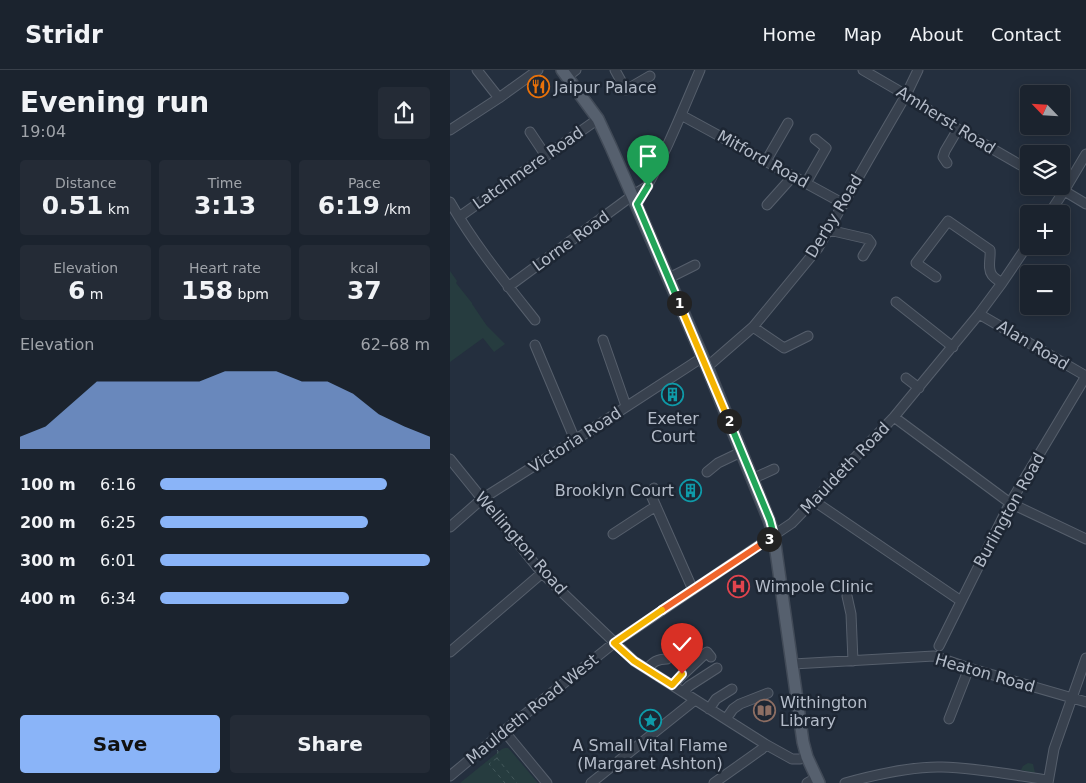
<!DOCTYPE html>
<html lang="en">
<head>
<meta charset="utf-8">
<style>
	body { margin:0; font-family:"DejaVu Sans",sans-serif; background:#242b36; color:#f1f3f6; height:100vh; display:flex; flex-direction:column; font-size:19px; white-space:nowrap }
	* { box-sizing:border-box; margin:0 }
	p { font-size:16px; color:#a0a4aa }
	.icon { flex:none; width:28px; height:28px; fill:none; stroke:currentColor; stroke-width:2; stroke-linecap:round; stroke-linejoin:round }
	.map { position:relative; flex:1; overflow:hidden }
	.panel { display:flex; flex-direction:column; background:#1b232e; width:450px }
	.panel>* { flex:none }
	.needle { width:32px; rotate:295deg }
	.buttons { position:absolute; left:570px; top:15px; display:grid; gap:10px }
	.buttons a { display:grid; place-items:center; width:50px; height:50px; border-radius:5px; background:#1b232e; box-shadow:0 2px 12px #0003,0 0 0 1px #39404a; font-size:25px }
	.pin { position:absolute; display:grid; place-items:center; width:42px; height:42px; color:#fff; margin:-51px -21px; border-radius:50% 50% 50% 0; rotate:-45deg; box-shadow:0 0 5px #0007 }
	.pin .icon { rotate:45deg }
	.km { position:absolute; width:25px; height:25px; margin:-12px; border-radius:50%; background:#222; color:#fff; font-size:14px; line-height:25px; text-align:center }
	.round { display:grid; place-items:center; flex:none; width:52px; height:52px; border-radius:5px; background:#242b36 }
	.overview { display:flex; align-items:center; justify-content:space-between; height:85px; padding:0 20px }
	h1 { font-size:28px; font-weight:700; line-height:38px }
	.metrics { display:grid; grid-template-columns:repeat(3,1fr); gap:8px; height:85px; padding:5px 20px }
	.metrics div { display:grid; align-content:center; border-radius:5px; background:#242b36; text-align:center }
	.metrics b { font-size:25px; font-weight:700 }
	.metrics small { font-size:14px; font-weight:400 }
	.metrics p { font-size:14px }
	.chart { height:140px; padding:10px 20px }
	.chart p { display:flex; justify-content:space-between }
	.chart svg { width:100%; height:90px; margin-top:5px; fill:#8ab4f8; opacity:.7 }
	.cta { display:flex; gap:10px; margin-top:auto; padding:10px 20px }
	.cta a { flex:1; height:58px; border-radius:5px; background:#8ab4f8; color:#111; font-size:20px; font-weight:700; line-height:58px; text-align:center }
	.cta a+a { background:#242b36; color:#f1f3f6 }
	ul { padding:0 20px; list-style:none; font-size:16px }
	li { display:grid; grid-template-columns:80px 60px 1fr; align-items:center; height:38px }
	li i { height:12px; border-radius:6px; background:#8ab4f8 }
	header { display:flex; align-items:center; gap:30px; box-sizing:border-box; height:70px; padding:0 25px; background:#1b232e; border-bottom:1px solid #39404a }
	header strong { font-size:24px }
	nav { display:flex; gap:28px; margin-inline-start:auto; font-size:18px }
	main { display:flex; flex:1; min-height:0 }
	.map>svg:first-child { display:block }
	.green { fill:#263c3f }
	.lines { fill:none; stroke-linecap:round; stroke-linejoin:round }
	.minor-casing { stroke:#565f6c; stroke-width:11 }
	.major-casing { stroke:#414a57; stroke-width:14 }
	.path { stroke:#44595c; stroke-width:1; stroke-dasharray:4 4; stroke-linecap:butt }
	.minor { stroke:#38414e; stroke-width:9 }
	.major { stroke:#56606e; stroke-width:11 }
	.split-1-casing { stroke:#fff; stroke-width:10 }
	.split-2-casing { stroke:#fff; stroke-width:10 }
	.split-3-casing { stroke:#fff; stroke-width:10 }
	.split-4-casing { stroke:#fff; stroke-width:10 }
	.split-5-casing { stroke:#fff; stroke-width:10 }
	.split-1 { stroke:#22a559; stroke-width:6 }
	.split-2 { stroke:#f5b400; stroke-width:6 }
	.split-3 { stroke:#22a559; stroke-width:6 }
	.split-4 { stroke:#f0652b; stroke-width:6 }
	.split-5 { stroke:#f5b400; stroke-width:6 }
	.labels { text-anchor:middle; dominant-baseline:central; stroke-width:5; stroke-linejoin:round; paint-order:stroke }
	.poi-label { font-size:16px; fill:#b4bcc9; stroke:#1d2633; text-anchor:start }
	.street-label { font-size:16px; fill:#b4bcc9; stroke:#1d2633 }
</style>
</head>
<body>
<header>
<strong>Stridr</strong>
<nav><a>Home</a><a>Map</a><a>About</a><a>Contact</a></nav>
</header>
<main>
<section class="panel">
<div class="overview"><div><h1>Evening run</h1><p>19:04</p></div><a class="round"><svg class="icon" aria-label="share" viewBox="0 0 24 24"><path d="M12 15V3M7 8l5-5 5 5M5 13v7h14v-7"/></svg></a></div>
<div class="metrics">
<div><p>Distance</p><b>0.51<small> km</small></b></div>
<div><p>Time</p><b>3:13</b></div>
<div><p>Pace</p><b>6:19<small> /km</small></b></div>
</div>
<div class="metrics">
<div><p>Elevation</p><b>6<small> m</small></b></div>
<div><p>Heart rate</p><b>158<small> bpm</small></b></div>
<div><p>kcal</p><b>37</b></div>
</div>
<div class="chart"><p><span>Elevation</span>62–68 m</p>
<svg viewBox="0 0 160 44" preserveAspectRatio="none"><path d="M0 44V38L10 33L20 22L30 11L40 11L50 11L60 11L70 11L80 6L90 6L100 6L110 11L120 11L130 17L140 27L150 33L160 38V44z"/></svg>
</div>
<ul>
<li><b>100 m</b>6:16<i style="width:84%"></i></li>
<li><b>200 m</b>6:25<i style="width:77%"></i></li>
<li><b>300 m</b>6:01<i style="width:100%"></i></li>
<li><b>400 m</b>6:34<i style="width:70%"></i></li>
</ul>
<div class="cta"><a>Save</a><a>Share</a></div>
</section>
<div class="map">
<svg width="636" height="713" viewBox="0 0 636 713">
	<rect width="100%" height="100%" fill="#242f3e"/>
	<path class="green" d="M0 201 7 211 6 213 22 233V234L37 256 55 274 44 282 33 268 0 292Z
		M55 678H58L61 681 88 713H10L52 679Z
		M578 693 583 694 585 703 571 700 573 696Z"/>
	<g class="lines">
		<defs>
			<path id="minor" d="M27 0 49 28
				M165 0 176 20 200 6
				M413 0 456 25 508 59 579 100
				M117 7 126 0
				M231 45 394 134
				M0 60 49 28 88 0
				M80 62 96 86
				M316 91 338 53
				M497 93 493 87 495 81 508 59
				M356 113 376 78 365 69
				M606 116 636 134
				M0 132C24 174 55 212 85 250
				M187 134C212 92 231 45 250 0
				M317 135 343 106
				M599 144 614 121 636 84
				M9 147 148 49
				M379 160 418 169 421 173 413 186
				M486 207 466 193 498 151 540 180C541 188 537 198 542 205 544 208 549 211 552 213
				M219 208 245 195
				M58 217 183 125 198 116
				M446 232 503 277
				M529 244 636 306
				M303 257 334 278 358 266
				M153 270 176 336
				M85 275 125 370
				M257 297 303 257 368 178 420 87 456 25 468 0
				M456 308 469 318
				M444 347 560 433 636 469
				M0 389 92 503 184 591 315 674 342 689H350
				M257 402 268 393 291 382
				M302 409 324 399
				M204 418 201 425 243 520
				M364 431 511 531
				M0 457 32 429 125 370 253 287
				M163 464 206 436
				M397 526 401 544 403 591
				M489 576 560 433 636 306
				M0 582 92 503
				M343 594 484 586 519 598 636 632
				M197 599C203 592 207 589 217 589
				M222 615 257 582 261 587
				M233 622 239 616 267 598
				M259 639 266 629 282 619
				M276 649 283 639 290 634 318 623
				M499 649 519 598
				M54 661 97 713
				M0 706 54 661 164 573 342 453 444 347 529 244 552 213 579 173
				M141 713 245 630
				M264 713 312 679 315 674
				M357 713 366 708
				M395 713C424 705 461 696 492 697 528 698 563 705 598 710
				M598 713 604 679 636 588"/>
			<path id="major" d="M112 0 148 49 161 77 257 297 319 450 324 465 326 481 353 672 357 687 369 713"/>
		</defs>
		<use href="#minor" class="minor-casing"/>
		<use href="#major" class="major-casing"/>
		<path class="path" d="M47 680 48 681 47 688 67 713
			M47 688 39 694 55 713"/>
		<use href="#minor" class="minor"/>
		<use href="#major" class="major"/>
	</g>
	<g class="lines">
		<defs>
			<path id="split-1" d="M198 116 187 134 229 233"/>
			<path id="split-2" d="M229 233 279 351"/>
			<path id="split-3" d="M279 351 320 450 324 465 319 469"/>
			<path id="split-4" d="M212 540 319 469"/>
			<path id="split-5" d="M212 540 164 573 184 591 222 615 232 604"/>
		</defs>
		<use href="#split-1" class="split-1-casing"/>
		<use href="#split-2" class="split-2-casing"/>
		<use href="#split-3" class="split-3-casing"/>
		<use href="#split-4" class="split-4-casing"/>
		<use href="#split-5" class="split-5-casing"/>
		<use href="#split-1" class="split-1"/>
		<use href="#split-2" class="split-2"/>
		<use href="#split-3" class="split-3"/>
		<use href="#split-4" class="split-4"/>
		<use href="#split-5" class="split-5"/>
	</g>
	<defs>
		<symbol id="restaurant-ring" viewBox="-11 -11 22 22"><circle r="9.5" fill="#1d2633" stroke="#e8710a" stroke-width="1.5"/><path d="M-5-6h1v4h1v-4h1v4h1v-4h1v5L-1.5 .5V6h-2V.5L-5-1ZM5-6V6H3V1.5H1.5Q1.5-4 5-6Z" fill="#e8710a"/></symbol>
		<symbol id="building-ring" viewBox="-11 -11 22 22"><circle r="9.5" fill="#1d2633" stroke="#0f9aa8" stroke-width="1.5"/><path d="M-4-6H4V6H1V3H-1V6H-4ZM-2.5-4.3h1.7v1.8h-1.7ZM.8-4.3h1.7v1.8H.8ZM-2.5-1h1.7V.8h-1.7ZM.8-1h1.7V.8H.8Z" fill="#0f9aa8"/></symbol>
		<symbol id="hospital-ring" viewBox="-11 -11 22 22"><circle r="9.5" fill="#1d2633" stroke="#e0444e" stroke-width="1.5"/><path d="M-5-5h3v3.5h4V-5h3V5h-3V1.5h-4V5h-3Z" fill="#e0444e"/></symbol>
		<symbol id="library-ring" viewBox="-11 -11 22 22"><circle r="9.5" fill="#1d2633" stroke="#8d6e63" stroke-width="1.5"/><path d="M-6-4Q-3-5.5-.7-3.5V5Q-3 3-6 4ZM6-4Q3-5.5 .7-3.5V5Q3 3 6 4Z" fill="#8d6e63"/></symbol>
		<symbol id="sight-ring" viewBox="-11 -11 22 22"><circle r="9.5" fill="#1d2633" stroke="#0f9aa8" stroke-width="1.5"/><path d="M0-6L1.8-2.2L6-1.7L2.9 1.2L3.7 5.4L0 3.3L-3.7 5.4L-2.9 1.2L-6-1.7L-1.8-2.2Z" fill="#0f9aa8"/></symbol>
	</defs>
	<g fill-rule="evenodd">
		<use href="#restaurant-ring" x="76" y="4" width="25" height="25"/>
		<use href="#building-ring" x="210" y="312" width="25" height="25"/>
		<use href="#building-ring" x="228" y="408" width="25" height="25"/>
		<use href="#hospital-ring" x="276" y="504" width="25" height="25"/>
		<use href="#library-ring" x="302" y="628" width="25" height="25"/>
		<use href="#sight-ring" x="188" y="638" width="25" height="25"/>
	</g>
	<g class="labels">
		<g class="poi-label">
			<text x="104" y="17">Jaipur Palace</text>
			<text x="223" y="348" text-anchor="middle">Exeter<tspan x="223" dy="18">Court</tspan></text>
			<text x="224" y="420" text-anchor="end">Brooklyn Court</text>
			<text x="305" y="516">Wimpole Clinic</text>
			<text x="330" y="632">Withington<tspan x="330" dy="18">Library</tspan></text>
			<text x="200" y="675" text-anchor="middle">A Small Vital Flame<tspan x="200" dy="18">(Margaret Ashton)</tspan></text>
		</g>
		<g class="street-label">
			<text transform="translate(496 50) rotate(32)">Amherst Road</text>
			<text transform="translate(313 89) rotate(29)">Mitford Road</text>
			<text transform="translate(78 98) rotate(-35)">Latchmere Road</text>
			<text transform="translate(384 146) rotate(-59)">Derby Road</text>
			<text transform="translate(121 171) rotate(-36)">Lorne Road</text>
			<text transform="translate(583 275) rotate(31)">Alan Road</text>
			<text transform="translate(125 370) rotate(-33)">Victoria Road</text>
			<text transform="translate(395 398) rotate(-46)">Mauldeth Road</text>
			<text transform="translate(559 440) rotate(-61)">Burlington Road</text>
			<text transform="translate(71 473) rotate(49)">Wellington Road</text>
			<text transform="translate(535 603) rotate(16)">Heaton Road</text>
			<text transform="translate(82 639) rotate(-39)">Mauldeth Road West</text>
		</g>
	</g>
</svg>
<div class="buttons">
<a><svg class="needle" viewBox="-14 -14 28 28"><path d="M0-13l5 13h-10z" fill="#e53935"/><path d="M0 13l5-13h-10z" fill="#a0a4aa"/></svg></a>
<a><svg class="icon" aria-label="layers" viewBox="0 0 24 24"><path d="M12 4l9 5-9 5-9-5zM3 14l9 5 9-5"/></svg></a>
<a>+</a>
<a>−</a>
</div>
<div class="pin" style="left:198px;top:116px;background:#1e9e55"><svg class="icon" aria-label="arrive" viewBox="0 0 24 24"><path d="M6 21V4h12l-3 4 3 4H6"/></svg></div>
<div class="pin" style="left:232px;top:604px;background:#d93025"><svg class="icon" aria-label="check" viewBox="0 0 24 24"><path d="M5 12l5 5 9-10"/></svg></div>
<b class="km" style="left:229px;top:233px">1</b>
<b class="km" style="left:279px;top:351px">2</b>
<b class="km" style="left:319px;top:469px">3</b>
</div>
</main>
</body>
</html>
